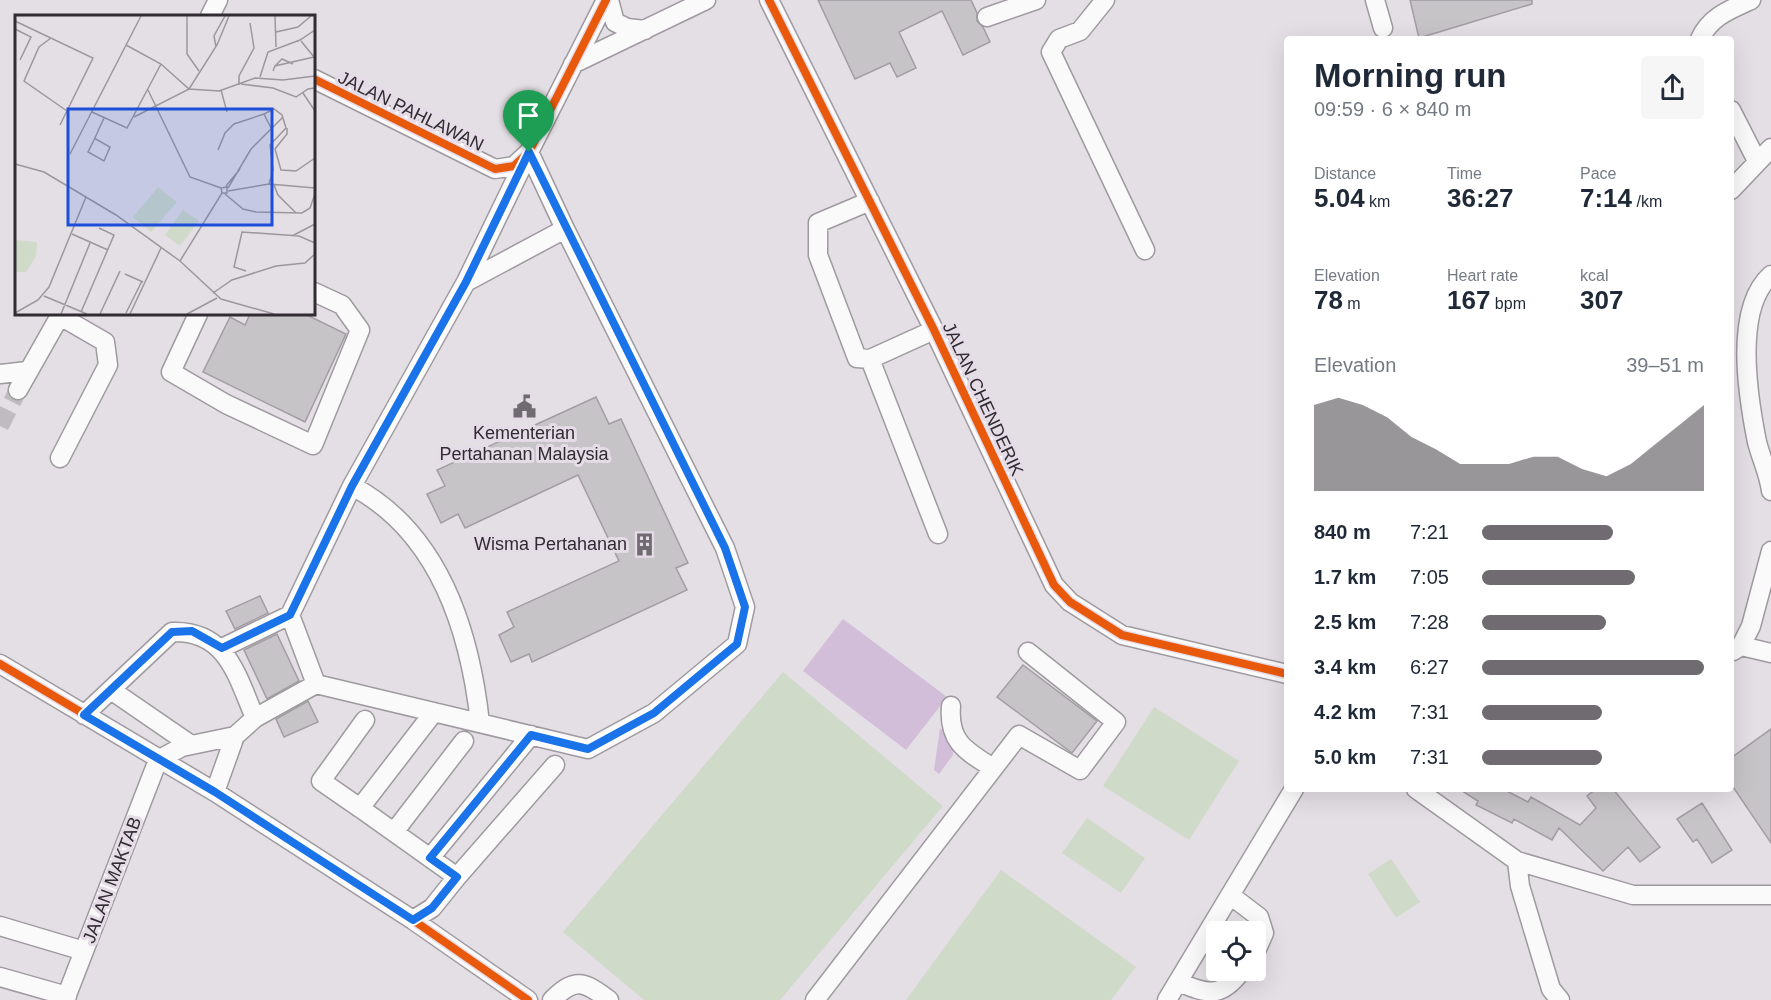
<!DOCTYPE html>
<html lang="en">
<head>
<meta charset="utf-8">
<style>
	body { margin:0; font-family:Helvetica,sans-serif; background:#f6f6f7; color:#1f2937; height:100vh; display:flex; flex-direction:column; font-size:22px; white-space:nowrap }
	* { box-sizing:border-box; margin:0 }
	p { font-size:20px; color:#747a83 }
	.icon { flex:none; width:33px; height:33px; fill:none; stroke:currentColor; stroke-width:2; stroke-linecap:round; stroke-linejoin:round }
	.map { position:relative; flex:1; overflow:hidden }
	.side { position:absolute; left:1284px; top:36px; width:450px; height:756px; display:flex; flex-direction:column; background:#fff; border-radius:6px; box-shadow:0 6px 24px #0002 }
	.side>* { flex:none }
	.tools { position:absolute; left:1206px; top:921px; display:grid; gap:12px }
	.tools a { display:grid; place-items:center; width:60px; height:60px; border-radius:6px; background:#fff; box-shadow:0 6px 24px #0002; font-size:30px }
	.pin { position:absolute; display:grid; place-items:center; width:51px; height:51px; color:#fff; margin:-62px -26px; border-radius:50% 50% 50% 0; rotate:-45deg; box-shadow:0 0 6px #0007 }
	.pin .icon { rotate:45deg }
	.round { display:grid; place-items:center; flex:none; width:63px; height:63px; border-radius:6px; background:#f6f6f7 }
	.head { display:flex; align-items:center; justify-content:space-between; height:102px; padding:0 30px }
	h1 { font-size:33px; font-weight:600; line-height:45px }
	.figures { display:grid; grid-template-columns:repeat(3,1fr); gap:9px; height:102px; padding:6px 30px }
	.figures div { display:grid; align-content:center }
	.figures b { font-size:26px; font-weight:600 }
	.figures small { font-size:16px; font-weight:400 }
	.figures p { font-size:16px }
	.chart { height:168px; padding:12px 30px }
	.chart p { display:flex; justify-content:space-between }
	.chart svg { width:100%; height:108px; margin-top:6px; fill:#6f6b70; opacity:.7 }
	ul { padding:0 30px; list-style:none; font-size:20px }
	li { display:grid; grid-template-columns:96px 72px 1fr; align-items:center; height:45px }
	li i { height:15px; border-radius:8px; background:#6f6b70 }
	.map>svg:first-child { display:block }
	.green { fill:#cfdac9 }
	.water { fill:#d3bed9 }
	.building { fill:#c7c4c8; stroke:#a19da2; stroke-width:1.5 }
	.lines { fill:none; stroke-linecap:round; stroke-linejoin:round }
	.minor-tunnel { stroke:#c0bbc1; stroke-width:18; stroke-dasharray:18 9; stroke-linecap:butt }
	.minor-casing { stroke:#9e9a9f; stroke-width:21 }
	.minor { stroke:#fbfafb; stroke-width:18 }
	.cycleway-casing { stroke:#e5dce8; stroke-width:11 }
	.cycleway { stroke:#e8590c; stroke-width:8 }
	.route-casing { stroke:#fff; stroke-width:12 }
	.route { stroke:#1a73e8; stroke-width:8 }
	.labels { text-anchor:middle; dominant-baseline:central; stroke-width:6; stroke-linejoin:round; paint-order:stroke }
	.street-label { font-size:18px; fill:#302c31; stroke:#e5dce8 }
	.poi-label { font-size:18px; fill:#302c31; stroke:#e5dce8 }
	.inset-road { fill:none; stroke:#9c979d; stroke-width:1.5 }
	.view { fill:#1d4ed8; fill-opacity:0.15; stroke:#1d4ed8; stroke-width:3 }
	.inset-edge { fill:none; stroke:#302c31; stroke-width:3 }
</style>
</head>
<body>
<div class="map">
<svg width="1771" height="1000" viewBox="0 0 1771 1000">
	<rect width="100%" height="100%" fill="#e4dfe5"/>
	<path class="green" d="M783 672 943 806 780 1000H644L563 932Z
		M1154 707 1239 761 1189 840 1103 786Z
		M1087 818 1145 858 1121 893 1062 853Z
		M1391 859 1420 902 1396 918 1368 874Z
		M1001 870 1136 967 1111 1000H906Z"/>
	<path class="water" d="M843 619 947 697 906 750 803 671Z
		M940 728 953 738V755L939 774 934 770Z"/>
	<path class="building" d="M818 0H971L977 13V21L983 27 990 42 963 55 942 11 899 32 916 68 897 77 890 63 855 79Z
		M1410 0H1532V4L1419 38Z
		M250 314H305L346 334 305 422 203 372 230 317 245 325Z
		M596 397 609 424 621 419 688 563 676 568 687 590 532 662 529 654 511 662 499 635 514 627 507 612 619 561 578 475 465 528 458 514 441 523 427 494 445 486 437 470Z
		M260 596 268 613 235 629 226 611Z
		M277 634 299 681 267 699 244 650Z
		M1023 665 1097 721 1072 753 997 697Z
		M308 701 318 722 284 737 276 719Z
		M1771 729V843L1731 784V758Z
		M1459 789H1503L1528 802 1531 797 1580 825 1596 808 1587 796 1596 789H1613L1660 847 1640 862 1628 847 1603 871 1559 828 1552 840 1514 819 1512 823 1476 805 1478 801Z
		M1702 803 1732 850 1712 863 1697 839 1693 842 1677 819Z"/>
	<g class="lines">
		<path class="minor-tunnel" d="M0 426 18 390"/>
		<defs>
			<path id="minor" d="M609 0 615 22 627 28 645 30
				M769 0 934 330 1054 585 1070 602 1122 635 1287 674
				M1105 0 1080 31 1059 39 1051 52 1145 250
				M1375 0 1383 28
				M210 16 218 0
				M987 17 1036 0
				M1700 39C1710 17 1729 10 1751 0
				M573 64 706 0
				M314 79 495 169 514 166 529 152 606 0
				M1731 110 1757 161
				M529 152 565 229
				M1731 190 1771 148
				M870 201 818 223V255L857 358 870 359 934 330
				M1771 275C1733 309 1748 397 1757 442 1761 458 1769 474 1771 491
				M198 314 171 372 226 404 313 445 360 330 342 305 314 292
				M60 316 105 342 108 365 60 458
				M870 359 938 534
				M0 374 27 371
				M18 390 61 314
				M352 486C439 532 470 631 480 723
				M290 615 316 684 588 749 654 713 737 644 745 607 725 548 565 229 466 282
				M290 615 352 486 466 282 529 152
				M1741 646 1751 626 1771 551
				M222 648 290 615
				M1733 651 1741 646 1771 653
				M0 664 215 792 413 920 528 1000
				M111 690 191 745
				M951 706C948 742 966 751 993 768
				M84 715 172 632C227 630 237 676 255 718L235 736 182 747 158 760
				M255 718 316 684
				M365 720 321 781 360 808 434 712
				M1416 789 1517 861 1633 895H1771
				M215 792 235 736
				M360 808 457 877 555 765
				M394 832 464 741
				M430 858 531 735
				M1517 861 1520 886 1551 989 1560 1000
				M1230 895 1259 917 1264 933 1256 951
				M413 920 432 908 457 877
				M0 926 84 951
				M0 977 67 996
				M1178 982C1208 994 1221 999 1242 970
				M65 1000 158 760
				M552 1000C575 977 584 981 609 1000
				M815 1000 1019 735 1080 770 1116 722 1028 652
				M1167 1000 1294 789"/>
		</defs>
		<use href="#minor" class="minor-casing"/>
		<use href="#minor" class="minor"/>
		<defs>
			<path id="cycleway" d="M769 0 934 330 1054 585 1070 602 1122 635 1287 674
				M314 79 495 169 514 166 529 152 606 0
				M0 664 215 792 413 920 528 1000"/>
		</defs>
		<use href="#cycleway" class="cycleway-casing"/>
		<use href="#cycleway" class="cycleway"/>
	</g>
	<g class="lines">
		<defs>
			<path id="route" d="M529 152 725 548 745 607 737 644 654 713 588 749 531 735 430 858 457 877 432 908 413 920 215 792 84 715 172 632 192 631 222 648 290 615 352 486 466 282Z"/>
		</defs>
		<use href="#route" class="route-casing"/>
		<use href="#route" class="route"/>
	</g>
	<defs>
		<symbol id="civic-bare" viewBox="-9 -9 18 18"><path d="M-.6-6.5H3V-4.5H.6V-3L4-1V1h2V6H-6V1h2V-1L-.6-3ZM-1.2 2.5V6h2.4V2.5Z" fill="#6f6b70" stroke="#e5dce8" stroke-width="2.5" paint-order="stroke"/></symbol>
		<symbol id="building-bare" viewBox="-9 -9 18 18"><path d="M-4-6H4V6H1V3H-1V6H-4ZM-2.5-4.3h1.7v1.8h-1.7ZM.8-4.3h1.7v1.8H.8ZM-2.5-1h1.7V.8h-1.7ZM.8-1h1.7V.8H.8Z" fill="#6f6b70" stroke="#e5dce8" stroke-width="2.5" paint-order="stroke"/></symbol>
	</defs>
	<g fill-rule="evenodd">
		<use href="#civic-bare" x="508" y="390" width="33" height="33"/>
		<use href="#building-bare" x="628" y="528" width="33" height="33"/>
	</g>
	<g class="labels">
		<g class="street-label">
			<text transform="translate(411 111) rotate(26)">JALAN PAHLAWAN</text>
			<text transform="translate(983 399) rotate(65)">JALAN CHENDERIK</text>
			<text transform="translate(112 880) rotate(-69)">JALAN MAKTAB</text>
		</g>
		<g class="poi-label">
			<text x="524" y="433">Kementerian<tspan x="524" dy="21">Pertahanan Malaysia</tspan></text>
			<text x="627" y="544" text-anchor="end">Wisma Pertahanan</text>
		</g>
	</g>
	<g transform="translate(15 15)">
		<rect width="300" height="300" fill="#e4dfe5"/>
		<path d="M143 172 162 187 136 217 118 202ZM168 195 184 206 165 231 150 220ZM0 225 22 227 21 241 11 257H0Z" fill="#cfdac9"/>
		<path class="inset-road" d="M172 1V39L184 56M260 1 261 32M0 6 78 43 45 110M0 14 16 22 5 45M261 17 283 12 296 1M36 23 24 32 9 66 52 96M286 26 299 42M111 30 146 49 174 74 202 30 214 1M201 32 199 21 210 1M260 51 267 44 278 49M258 56 260 51 299 42M245 62 253 37 285 25 300 15M226 69 258 73 281 82 293 74 300 73M224 70V61L239 33 235 8M133 75 175 162 206 173M206 75 212 97M288 78 300 96M77 97 112 113 146 49M119 102 174 74 204 76 240 63 268 65 300 61M272 113V119L260 134 266 155 281 156 300 143M79 123 95 132 89 146 73 137 79 125 89 103M203 135 210 118 219 109 249 99M55 139 126 1M0 149 29 157 101 200 165 246 206 284 259 299M254 169 258 155 255 130 271 113 267 100 259 94 249 99 256 113M259 170 263 180 281 198M211 171 225 154M213 173 236 134 268 102M213 176 254 169 300 173M210 179 228 194 241 197 287 198 295 193 300 179M57 219 93 235M277 221 300 209M165 246 207 178 206 173 212 172V178H207M231 256 219 252 227 217 284 221 300 228M110 259 128 267M198 278 217 265 261 251 290 248 300 239M29 281 72 299M66 297 99 220 84 213M0 298 23 285 34 272 71 182M111 298 127 266M46 299 75 228M85 299 105 256M115 299 146 233M172 299 202 283"/>
		<path class="view" d="M53 94H257V210H53Z"/>
		<rect width="300" height="300" class="inset-edge"/>
	</g>
</svg>
<div class="tools">
<a><svg class="icon" aria-label="locate" viewBox="0 0 24 24"><circle cx="12" cy="12" r="6"/><path d="M12 2v4M12 18v4M2 12h4M18 12h4"/></svg></a>
</div>
<div class="pin" style="left:529px;top:152px;background:#1e9e55"><svg class="icon" aria-label="arrive" viewBox="0 0 24 24"><path d="M6 21V4h12l-3 4 3 4H6"/></svg></div>
<section class="side">
<div class="head"><div><h1>Morning run</h1><p>09:59 · 6 × 840 m</p></div><a class="round"><svg class="icon" aria-label="share" viewBox="0 0 24 24"><path d="M12 15V3M7 8l5-5 5 5M5 13v7h14v-7"/></svg></a></div>
<div class="figures">
<div><p>Distance</p><b>5.04<small> km</small></b></div>
<div><p>Time</p><b>36:27</b></div>
<div><p>Pace</p><b>7:14<small> /km</small></b></div>
</div>
<div class="figures">
<div><p>Elevation</p><b>78<small> m</small></b></div>
<div><p>Heart rate</p><b>167<small> bpm</small></b></div>
<div><p>kcal</p><b>307</b></div>
</div>
<div class="chart"><p><span>Elevation</span>39–51 m</p>
<svg viewBox="0 0 160 44" preserveAspectRatio="none"><path d="M0 44V9L10 6L20 9L30 14L40 22L50 27L60 33L70 33L80 33L90 30L100 30L110 35L120 38L130 33L140 25L150 17L160 9V44z"/></svg>
</div>
<ul>
<li><b>840 m</b>7:21<i style="width:59%"></i></li>
<li><b>1.7 km</b>7:05<i style="width:69%"></i></li>
<li><b>2.5 km</b>7:28<i style="width:56%"></i></li>
<li><b>3.4 km</b>6:27<i style="width:100%"></i></li>
<li><b>4.2 km</b>7:31<i style="width:54%"></i></li>
<li><b>5.0 km</b>7:31<i style="width:54%"></i></li>
</ul>
</section>
</div>
</body>
</html>
